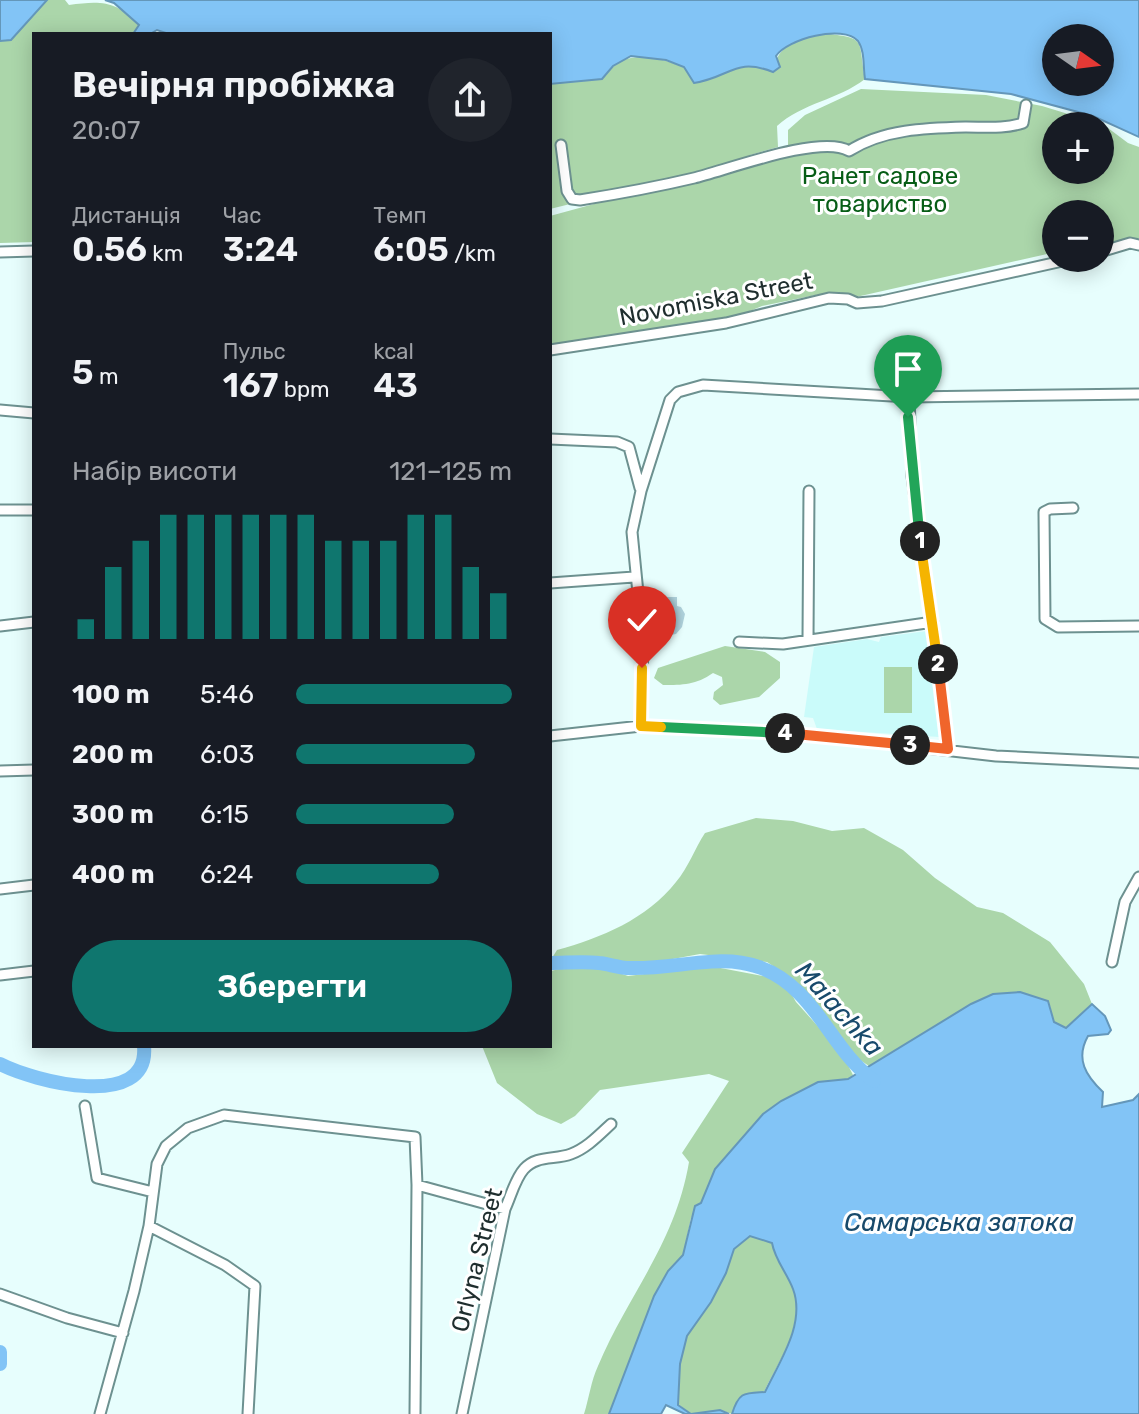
<!DOCTYPE html>
<html lang="uk">
<head>
<meta charset="utf-8">
<style>
	body { margin:0; font-family:Rubik,sans-serif; background:#20242c; color:#f1f3f6; height:100vh; display:flex; flex-direction:column; font-size:30px; white-space:nowrap }
	* { box-sizing:border-box; margin:0 }
	p { font-size:26px; color:#9ea1a6 }
	.icon { flex:none; width:44px; height:44px; fill:none; stroke:currentColor; stroke-width:2; stroke-linecap:round; stroke-linejoin:round }
	.map { position:relative; flex:1; overflow:hidden }
	.sheet { position:absolute; left:32px; top:32px; width:520px; height:1016px; display:flex; flex-direction:column; background:#171b24; border-radius:0px; box-shadow:0 4px 20px #0003 }
	.sheet>* { flex:none }
	.needle { width:52px; rotate:104deg }
	.tools { position:absolute; left:1042px; top:24px; display:grid; gap:16px }
	.tools a { display:grid; place-items:center; width:72px; height:72px; border-radius:50%; background:#171b24; box-shadow:0 4px 20px #0003; font-size:40px }
	.pin { position:absolute; display:grid; place-items:center; width:68px; height:68px; color:#fff; margin:-82px -34px; border-radius:50% 50% 50% 0; rotate:-45deg; box-shadow:0 0 8px #0007 }
	.pin .icon { rotate:45deg }
	.km { position:absolute; width:40px; height:40px; margin:-20px; border-radius:50%; background:#222; color:#fff; font-size:22px; line-height:40px; text-align:center }
	.round { display:grid; place-items:center; flex:none; width:84px; height:84px; border-radius:42px; background:#20242c }
	.head { display:flex; align-items:center; justify-content:space-between; height:136px; padding:0 40px }
	h1 { font-size:36px; font-weight:600; line-height:60px }
	.stats { display:grid; grid-template-columns:repeat(3,1fr); gap:12px; height:136px; padding:8px 40px }
	.stats div { display:grid; align-content:center }
	.stats b { font-size:34px; font-weight:600 }
	.stats small { font-size:22px; font-weight:400 }
	.stats p { font-size:22px }
	.chart { height:224px; padding:16px 40px }
	.chart p { display:flex; justify-content:space-between }
	.chart svg { width:100%; height:144px; margin-top:8px; stroke:#0f766e; stroke-width:6 }
	.primary-button { display:flex; gap:16px; margin-top:auto; padding:16px 40px }
	.primary-button a { flex:1; height:92px; border-radius:48px; background:#0f766e; color:#fff; font-size:32px; font-weight:600; line-height:92px; text-align:center }
	ul { padding:0 40px; list-style:none; font-size:26px }
	li { display:grid; grid-template-columns:128px 96px 1fr; align-items:center; height:60px }
	li i { height:20px; border-radius:10px; background:#0f766e }
	.map>svg:first-child { display:block }
	.built { fill:#cafbfa }
	.green { fill:#abd6aa; fill-rule:evenodd }
	.water { fill:#82c4f6; stroke:#6497ba; stroke-width:2; fill-rule:evenodd }
	.lines { fill:none; stroke-linecap:round; stroke-linejoin:round }
	.river { stroke:#82c4f6; stroke-width:14 }
	.building { fill:#afd2dc }
	.minor-casing { stroke:#6d9190; stroke-width:13 }
	.minor { stroke:#fff; stroke-width:9 }
	.split-1-casing { stroke:#fff; stroke-width:16 }
	.split-2-casing { stroke:#fff; stroke-width:16 }
	.split-3-casing { stroke:#fff; stroke-width:16 }
	.split-4-casing { stroke:#fff; stroke-width:16 }
	.split-5-casing { stroke:#fff; stroke-width:16 }
	.split-6-casing { stroke:#fff; stroke-width:16 }
	.split-1 { stroke:#22a559; stroke-width:10 }
	.split-2 { stroke:#f5b400; stroke-width:10 }
	.split-3 { stroke:#f0652b; stroke-width:10 }
	.split-4 { stroke:#f0652b; stroke-width:10 }
	.split-5 { stroke:#22a559; stroke-width:10 }
	.split-6 { stroke:#f5b400; stroke-width:10 }
	.labels { text-anchor:middle; dominant-baseline:central; stroke-width:6; stroke-linejoin:round; paint-order:stroke }
	.park-label { font-size:24px; fill:#075d16; stroke:#fff }
	.street-label { font-size:24px; fill:#1f2e2e; stroke:#fff }
	.water-label { font-size:26px; font-style:italic; fill:#184a6b; stroke:#fff }
</style>
</head>
<body>
<div class="map">
<svg width="1139" height="1414" viewBox="0 0 1139 1414">
	<rect width="100%" height="100%" fill="#e7fefd"/>
	<path class="built" d="M927 631 939 737 817 729 813 718 804 717 814 647 867 639 879 642 881 637Z"/>
	<path class="green" d="M47 0H65L69 5C100 1 116 0 139 25L133 34H34V242L0 243V41L11 39Z
		M823 33C867 39 858 37 865 79 838 100 802 103 777 126L778 147 750 155 749 159 732 164 550 209V84L602 79C607 75 610 69 615 65 635 50 663 59 684 67L694 83C731 77 734 57 773 72 778 42 797 42 823 33Z
		M861 89 986 95 1042 106 1104 125 1128 143 1139 147V238L1100 244V214H1056V252L856 297 839 292 816 295 762 306 731 319 550 344V216L788 151V130L805 115ZM1056 126H1100V170H1056Z
		M725 646 765 652 780 662V678L759 697 720 705 713 699 714 692 723 685 722 677 713 673C696 685 683 685 663 685L654 678 658 668Z
		M884 667H912V713H884Z
		M756 818 793 821 832 831 864 828 903 850 935 878 977 907 1003 913 1050 942 1084 984 1092 1004 1066 1028 1054 1022 1050 1006 971 1004 869 1066 854 1056 794 980 767 962 700 954 651 963 552 958 557 950C601 938 647 919 676 882 688 868 695 848 705 833Z
		M710 966 768 977 788 988 796 1002 842 1053 853 1075 848 1079 824 1084 763 1114 715 1169 701 1203 691 1218 683 1255 668 1271 654 1297 609 1414H584C589 1398 591 1381 598 1366 629 1293 675 1244 689 1162L682 1153 729 1081 709 1074 600 1090 575 1116 561 1124 537 1114 497 1083 482 1046H550L551 971 567 967 605 968 628 976Z
		M750 1236 772 1242C775 1260 787 1273 793 1289 806 1324 778 1362 764 1392H758L735 1406 732 1414 720 1410 691 1414 678 1404 680 1364 687 1336 711 1302 726 1273 734 1249Z"/>
	<path class="water" d="M0 0H47L11 40 0 41Z
		M105 0H1139V137L1093 116 1011 94 865 79C863 67 865 51 858 41 843 24 787 39 776 56L780 67 773 72C735 57 731 77 694 83L684 67 666 60 631 56 613 66 602 79 550 84V34H169L157 30 150 34H133L139 25 114 3ZM1100 38V82H1056V38Z
		M1020 992 1048 1001 1054 1022 1066 1028 1092 1004 1105 1016 1111 1030 1108 1034 1088 1036C1075 1059 1086 1076 1103 1092L1102 1107 1133 1100 1139 1094V1414H732C739 1391 745 1393 765 1392 779 1362 806 1324 793 1289 787 1273 775 1260 772 1243L750 1236 734 1249 726 1273 711 1302 687 1336 680 1364 678 1405 691 1414 720 1410 729 1414H685L666 1405 661 1414H609L654 1296 668 1271 683 1255 695 1206 701 1203 715 1169 763 1114 781 1101 818 1082 848 1079 971 1004 993 994Z"/>
	<g class="lines">
		<path class="river" d="M550 963C566 963 583 961 599 963 609 964 619 968 630 968 691 970 747 940 799 993 827 1021 840 1055 874 1081
			M0 1064C33 1081 150 1112 144 1046
			M0 1352V1364"/>
	</g>
	<path class="building" d="M667 597H677V606L681 607 685 614 682 627 676 634 670 635 657 620 663 607 668 606Z"/>
	<g class="lines">
		<defs>
			<path id="minor" d="M561 145 567 191 572 199 580 200C618 194 656 187 694 178 727 170 821 134 849 151 883 129 927 128 966 127 986 127 1005 129 1023 123L1026 105
				M0 252 34 251
				M1100 252 1130 243 1139 245
				M550 350 726 323 829 298 848 299 857 303 882 301 1076 258
				M909 397 912 476 948 749
				M0 410 34 413
				M550 439 617 442 629 447 640 488
				M1073 508 1050 509 1044 512 1045 619 1058 627 1139 626
				M0 510H34
				M550 583 634 577
				M0 626 34 622
				M808 639 809 491
				M739 642 783 644 933 622
				M641 726 643 644 632 532 641 491 670 400 678 392 703 385 909 397 1139 394
				M550 736 641 726 804 734 996 756 1139 763
				M0 771 34 770
				M0 889 34 885
				M1112 962 1125 902 1139 877
				M0 975 34 971
				M85 1106 97 1178 153 1192
				M417 1185 505 1209
				M149 1226 225 1265 255 1286 248 1414
				M0 1294 67 1318 123 1333
				M100 1414 134 1291 149 1226 157 1164 166 1146 188 1128 224 1115 415 1137 417 1185 415 1414
				M462 1414 505 1209C511 1196 515 1179 524 1169 536 1155 555 1160 571 1154 587 1148 599 1135 611 1124"/>
		</defs>
		<use href="#minor" class="minor-casing"/>
		<use href="#minor" class="minor"/>
	</g>
	<g class="lines">
		<defs>
			<path id="split-1" d="M908 417 920 541"/>
			<path id="split-2" d="M920 541 938 664"/>
			<path id="split-3" d="M910 745 948 749 938 664"/>
			<path id="split-4" d="M785 733 910 745"/>
			<path id="split-5" d="M661 727 785 733"/>
			<path id="split-6" d="M642 668 641 726 661 727"/>
		</defs>
		<use href="#split-1" class="split-1-casing"/>
		<use href="#split-2" class="split-2-casing"/>
		<use href="#split-3" class="split-3-casing"/>
		<use href="#split-4" class="split-4-casing"/>
		<use href="#split-5" class="split-5-casing"/>
		<use href="#split-6" class="split-6-casing"/>
		<use href="#split-1" class="split-1"/>
		<use href="#split-2" class="split-2"/>
		<use href="#split-3" class="split-3"/>
		<use href="#split-4" class="split-4"/>
		<use href="#split-5" class="split-5"/>
		<use href="#split-6" class="split-6"/>
	</g>
	<g class="labels">
		<g class="park-label">
			<text x="880" y="176">Ранет садове<tspan x="880" dy="28">товариство</tspan></text>
		</g>
		<g class="street-label">
			<text transform="translate(716 299) rotate(-11)">Novomiska Street</text>
			<text transform="translate(477 1260) rotate(-76)">Orlyna Street</text>
		</g>
		<g class="water-label">
			<text transform="translate(839 1009) rotate(48)">Maiachka</text>
			<text x="959" y="1222">Самарська затока</text>
		</g>
	</g>
</svg>
<div class="tools">
<a><svg class="needle" viewBox="-14 -14 28 28"><path d="M0-13l5 13h-10z" fill="#e53935"/><path d="M0 13l5-13h-10z" fill="#9ea1a6"/></svg></a>
<a>+</a>
<a>−</a>
</div>
<div class="pin" style="left:908px;top:417px;background:#1e9e55"><svg class="icon" aria-label="arrive" viewBox="0 0 24 24"><path d="M6 21V4h12l-3 4 3 4H6"/></svg></div>
<div class="pin" style="left:642px;top:668px;background:#d93025"><svg class="icon" aria-label="check" viewBox="0 0 24 24"><path d="M5 12l5 5 9-10"/></svg></div>
<b class="km" style="left:920px;top:541px">1</b>
<b class="km" style="left:938px;top:664px">2</b>
<b class="km" style="left:910px;top:745px">3</b>
<b class="km" style="left:785px;top:733px">4</b>
<section class="sheet">
<div class="head"><div><h1>Вечірня пробіжка</h1><p>20:07</p></div><a class="round"><svg class="icon" aria-label="share" viewBox="0 0 24 24"><path d="M12 15V3M7 8l5-5 5 5M5 13v7h14v-7"/></svg></a></div>
<div class="stats">
<div><p>Дистанція</p><b>0.56<small> km</small></b></div>
<div><p>Час</p><b>3:24</b></div>
<div><p>Темп</p><b>6:05<small> /km</small></b></div>
</div>
<div class="stats">
<div><b>5<small> m</small></b></div>
<div><p>Пульс</p><b>167<small> bpm</small></b></div>
<div><p>kcal</p><b>43</b></div>
</div>
<div class="chart"><p><span>Набір висоти</span>121–125 m</p>
<svg viewBox="0 0 160 44" preserveAspectRatio="none"><path d="M5 44V38M15 44V22M25 44V14M35 44V6M45 44V6M55 44V6M65 44V6M75 44V6M85 44V6M95 44V14M105 44V14M115 44V14M125 44V6M135 44V6M145 44V22M155 44V30"/></svg>
</div>
<ul>
<li><b>100 m</b>5:46<i style="width:100%"></i></li>
<li><b>200 m</b>6:03<i style="width:83%"></i></li>
<li><b>300 m</b>6:15<i style="width:73%"></i></li>
<li><b>400 m</b>6:24<i style="width:66%"></i></li>
</ul>
<div class="primary-button"><a>Зберегти</a></div>
</section>
</div>
</body>
</html>
